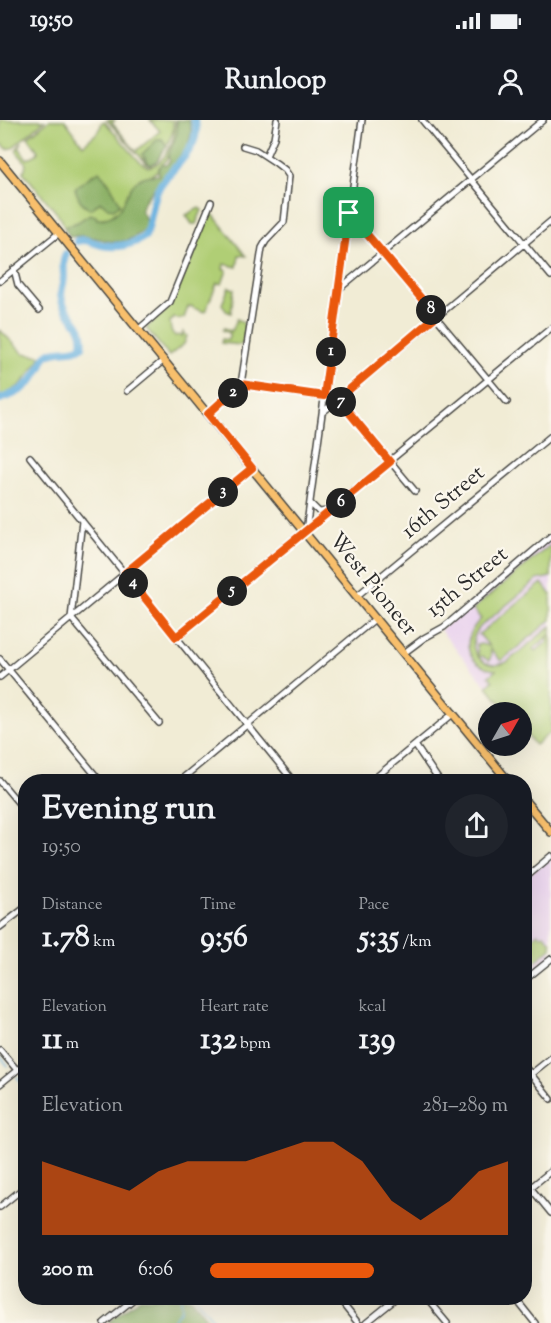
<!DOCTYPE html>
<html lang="en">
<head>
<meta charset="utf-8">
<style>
	body { margin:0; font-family:"Sorts Mill Goudy",serif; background:#20242c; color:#f1f3f6; height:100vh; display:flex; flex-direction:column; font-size:22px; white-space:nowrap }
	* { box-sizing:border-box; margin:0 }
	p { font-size:20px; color:#9ea1a6 }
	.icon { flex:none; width:33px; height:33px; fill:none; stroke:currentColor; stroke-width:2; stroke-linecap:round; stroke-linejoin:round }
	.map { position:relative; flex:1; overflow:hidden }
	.sheet { position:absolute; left:18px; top:654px; width:514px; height:531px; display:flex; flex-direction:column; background:#171b24; border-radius:24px; box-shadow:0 6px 24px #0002 }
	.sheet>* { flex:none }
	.needle { width:39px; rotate:51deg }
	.controls { position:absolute; left:478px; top:582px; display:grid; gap:12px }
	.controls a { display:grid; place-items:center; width:54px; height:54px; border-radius:50%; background:#171b24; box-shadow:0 6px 24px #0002; font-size:30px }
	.pin { position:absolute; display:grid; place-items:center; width:51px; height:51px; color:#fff; margin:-26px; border-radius:12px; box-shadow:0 3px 9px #0006 }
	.km { position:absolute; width:30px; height:30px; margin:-15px; border-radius:50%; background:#222; color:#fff; font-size:16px; line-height:30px; text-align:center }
	.round { display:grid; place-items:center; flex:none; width:63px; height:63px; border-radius:32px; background:#20242c }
	.head { display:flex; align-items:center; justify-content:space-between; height:102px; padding:0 24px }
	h1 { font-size:33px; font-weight:700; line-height:45px }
	.stats { display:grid; grid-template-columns:repeat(3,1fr); gap:9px; height:102px; padding:6px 24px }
	.stats div { display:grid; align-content:center }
	.stats b { font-size:30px; font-weight:700 }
	.stats small { font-size:16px; font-weight:400 }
	.stats p { font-size:16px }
	.chart { height:168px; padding:12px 24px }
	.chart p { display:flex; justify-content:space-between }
	.chart svg { width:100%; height:108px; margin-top:6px; fill:#ea580c; opacity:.7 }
	ul { padding:0 24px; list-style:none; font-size:20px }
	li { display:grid; grid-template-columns:96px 72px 1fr; align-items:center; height:45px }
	li i { height:15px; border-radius:8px; background:#ea580c }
	.status { display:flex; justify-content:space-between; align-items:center; height:42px; padding:0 30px; background:#171b24; direction:ltr }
	.status svg { height:16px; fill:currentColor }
	header { display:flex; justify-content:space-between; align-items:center; height:78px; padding:0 24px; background:#171b24; font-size:27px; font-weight:700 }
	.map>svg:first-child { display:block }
	.built { fill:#e9d2ee }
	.green { fill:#b0ce75; stroke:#6e7c50; stroke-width:1.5; fill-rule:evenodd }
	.forest { fill:#8cb166; stroke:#5c6e48; stroke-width:1.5 }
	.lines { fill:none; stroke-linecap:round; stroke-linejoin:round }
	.stream { stroke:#68b1e0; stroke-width:1.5 }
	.river { stroke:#68b1e0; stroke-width:8 }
	.minor-casing { stroke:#494844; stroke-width:8 }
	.major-casing { stroke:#494844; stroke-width:10 }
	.minor { stroke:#fff; stroke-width:5 }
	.major { stroke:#f8bf6c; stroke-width:7 }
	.route-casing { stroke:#fff; stroke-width:12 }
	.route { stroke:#ea580c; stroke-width:8 }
	.labels { text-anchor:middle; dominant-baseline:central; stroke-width:4.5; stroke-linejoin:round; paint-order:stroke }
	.street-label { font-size:22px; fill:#2b2b2b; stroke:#fbf7ec }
</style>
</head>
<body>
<div class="status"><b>19:50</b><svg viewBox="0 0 49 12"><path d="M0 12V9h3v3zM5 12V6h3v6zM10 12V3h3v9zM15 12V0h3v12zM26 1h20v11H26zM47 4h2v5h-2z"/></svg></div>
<header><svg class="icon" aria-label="back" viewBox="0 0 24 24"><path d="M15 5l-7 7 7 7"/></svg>Runloop<svg class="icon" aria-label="person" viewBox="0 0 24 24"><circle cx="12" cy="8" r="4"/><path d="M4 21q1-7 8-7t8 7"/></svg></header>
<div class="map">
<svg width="551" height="1203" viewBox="0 0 551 1203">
	<rect width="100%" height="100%" fill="#fbf7ec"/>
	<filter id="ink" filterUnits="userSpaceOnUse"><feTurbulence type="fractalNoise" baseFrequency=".0167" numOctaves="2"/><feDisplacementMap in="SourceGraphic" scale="12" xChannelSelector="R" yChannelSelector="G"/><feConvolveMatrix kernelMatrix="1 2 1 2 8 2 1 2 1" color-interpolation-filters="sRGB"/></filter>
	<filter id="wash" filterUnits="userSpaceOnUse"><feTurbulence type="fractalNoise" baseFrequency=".008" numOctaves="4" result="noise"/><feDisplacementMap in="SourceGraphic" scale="24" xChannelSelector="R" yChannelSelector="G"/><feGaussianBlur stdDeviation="1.35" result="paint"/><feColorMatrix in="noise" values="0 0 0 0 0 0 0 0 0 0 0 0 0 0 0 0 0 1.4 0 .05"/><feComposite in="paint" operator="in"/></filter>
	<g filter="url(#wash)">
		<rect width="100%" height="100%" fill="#f1ecd5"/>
		<path class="built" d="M551 416V612L535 625 522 609V592H508L440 510Z
			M551 736V839L525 860V758Z"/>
		<path class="green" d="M0 0H45L12 28 7 29 0 23Z
			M49 0H65L83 25 99 11 102 2H105L140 42 148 47C167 44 176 16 175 0H177V13L170 35 158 51 133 65 122 87 110 97 97 99 90 94 78 102 64 107 61 98 23 52C31 41 19 38 16 30L22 22 19 27 27 39 37 34 38 31 28 17ZM94 53 107 60 118 79 108 88 101 81 90 89C81 84 78 78 76 68Z
			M107 0H115L112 3 136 31 160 11 150 0H173V11L167 26 162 19 145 39 150 45 147 44Z
			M199 88 202 90 196 104H192L186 95Z
			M211 92 246 136 239 135 237 147 224 144 223 149 227 150 222 164 217 163 205 192 193 188 192 186 188 187 184 198 177 199 174 197 173 200 170 201 171 211 175 216 179 215 182 217 183 212 187 216 184 224 169 236 146 208 168 188 174 179 207 96Z
			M229 167 234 169 231 193 226 191 222 184Z
			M237 199 243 202 245 208 243 223 240 225 221 223 222 219 228 220 230 213 223 210 224 208 232 211Z
			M0 210 23 233 42 236C28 255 24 268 0 276Z
			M549 426 551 427V457L537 460 481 506C461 526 483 554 507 542L551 506V514L533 529 536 531 548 521 547 518 551 515V612L535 625 522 609V592H508L487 566 493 561 489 556 496 550C466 547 459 519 481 499L473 489Z
			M542 463 551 475V500L501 541 490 529 491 536 489 541 482 536 479 538 476 525 481 524 489 526 479 514Z
			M538 813 540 815 544 814 551 822V828L525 850V824Z"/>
		<path class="forest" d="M177 0H189C193 11 191 17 187 28L145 80 141 90 147 102 145 109C115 136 101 111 70 117L64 107 78 102 90 94 96 96 97 99C130 98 120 70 141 58 147 55 154 55 159 55L158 49 162 44 166 45 170 41 168 37 177 13Z
			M158 19H162L167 26 156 42 150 45 142 34Z
			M99 51 111 66 120 84 114 89 108 88 101 82 90 89C81 84 78 78 75 68Z
			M140 1178H190L210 1203H108Z"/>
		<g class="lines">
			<path class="stream" d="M0 936 8 946
				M17 957 26 968
				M195 1178 216 1203
				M171 1203 181 1189 180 1178"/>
			<path class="river" d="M77 121C87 118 93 123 102 125 116 128 134 125 145 116 152 101 151 81 159 67 171 47 204 27 194 0
				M0 279C19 273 30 266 40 248 42 244 43 239 46 236 55 227 72 234 82 226 86 202 67 199 62 180 59 171 64 165 64 157 64 149 62 140 66 134"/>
		</g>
	</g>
	<g filter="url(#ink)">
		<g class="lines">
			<defs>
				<path id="minor" d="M422 0 551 156
					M266 36 274 18 277 0
					M349 93 507 282
					M14 149 18 165 39 190
					M0 161 59 113
					M339 169 543 0
					M139 209 170 182 211 82
					M241 264 262 128 266 121 284 102 289 56 285 50 276 43 256 30 243 26
					M241 264 338 279 415 371
					M127 271 164 240
					M323 292 551 101
					M208 294 241 264
					M30 337 294 662
					M310 383 319 392 330 391
					M82 401 71 498 159 603
					M306 411 362 0
					M358 475 551 316
					M176 517 551 208
					M404 533 424 518 444 507 551 416
					M0 539 101 662
					M0 557 252 348
					M415 625 440 662
					M0 661 26 692
					M178 662 376 498
					M370 662 454 593
					M525 758 551 736
					M0 807 26 787
					M525 860 551 839
					M0 930 17 950
					M525 947 551 979
					M531 954 551 938
					M0 964 26 943
					M525 1061 551 1093
					M525 1072 551 1051
					M0 1087 26 1066
					M338 1178 358 1203
					M426 1178 447 1203
					M515 1178 535 1203
					M104 1203 135 1178
					M366 1203 397 1178"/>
				<path id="major" d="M0 41 509 662
					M525 681 551 712"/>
			</defs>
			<use href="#minor" class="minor-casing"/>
			<use href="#major" class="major-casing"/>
			<use href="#minor" class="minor"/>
			<use href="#major" class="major"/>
		</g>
	</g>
	<g class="lines" filter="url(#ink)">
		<defs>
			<path id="route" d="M349 93 436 196 338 279 390 342 176 517 125 453 252 348 208 294 241 264 324 276Z"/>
		</defs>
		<use href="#route" class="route-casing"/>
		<use href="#route" class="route"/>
	</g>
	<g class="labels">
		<g class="street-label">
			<text transform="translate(444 383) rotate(-40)">16th Street</text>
			<text transform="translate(468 463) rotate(-39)">15th Street</text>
			<text transform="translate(372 465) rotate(51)">West Pioneer</text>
		</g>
	</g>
</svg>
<div class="controls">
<a><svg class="needle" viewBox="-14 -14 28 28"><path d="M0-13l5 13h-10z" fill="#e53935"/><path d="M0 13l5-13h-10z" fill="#9ea1a6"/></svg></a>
</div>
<div class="pin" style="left:349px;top:93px;background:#1e9e55"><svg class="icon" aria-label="arrive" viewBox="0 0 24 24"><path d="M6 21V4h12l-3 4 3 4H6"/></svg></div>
<b class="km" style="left:331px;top:232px">1</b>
<b class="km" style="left:233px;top:273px">2</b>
<b class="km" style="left:223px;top:372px">3</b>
<b class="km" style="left:133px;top:463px">4</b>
<b class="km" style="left:232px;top:471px">5</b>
<b class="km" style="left:341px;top:383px">6</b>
<b class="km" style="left:341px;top:282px">7</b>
<b class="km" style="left:431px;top:190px">8</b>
<section class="sheet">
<div class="head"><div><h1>Evening run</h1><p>19:50</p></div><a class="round"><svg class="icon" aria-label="share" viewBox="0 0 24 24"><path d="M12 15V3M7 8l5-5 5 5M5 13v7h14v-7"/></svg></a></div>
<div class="stats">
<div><p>Distance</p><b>1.78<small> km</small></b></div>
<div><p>Time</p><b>9:56</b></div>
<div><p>Pace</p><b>5:35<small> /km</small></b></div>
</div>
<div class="stats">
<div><p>Elevation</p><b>11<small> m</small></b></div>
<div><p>Heart rate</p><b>132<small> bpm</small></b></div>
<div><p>kcal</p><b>139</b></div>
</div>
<div class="chart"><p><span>Elevation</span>281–289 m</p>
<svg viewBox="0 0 160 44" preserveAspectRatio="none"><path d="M0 44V14L10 18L20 22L30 26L40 18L50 14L60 14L70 14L80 10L90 6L100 6L110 14L120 30L130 38L140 30L150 18L160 14V44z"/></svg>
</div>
<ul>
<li><b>200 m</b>6:06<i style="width:55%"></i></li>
</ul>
</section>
</div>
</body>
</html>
